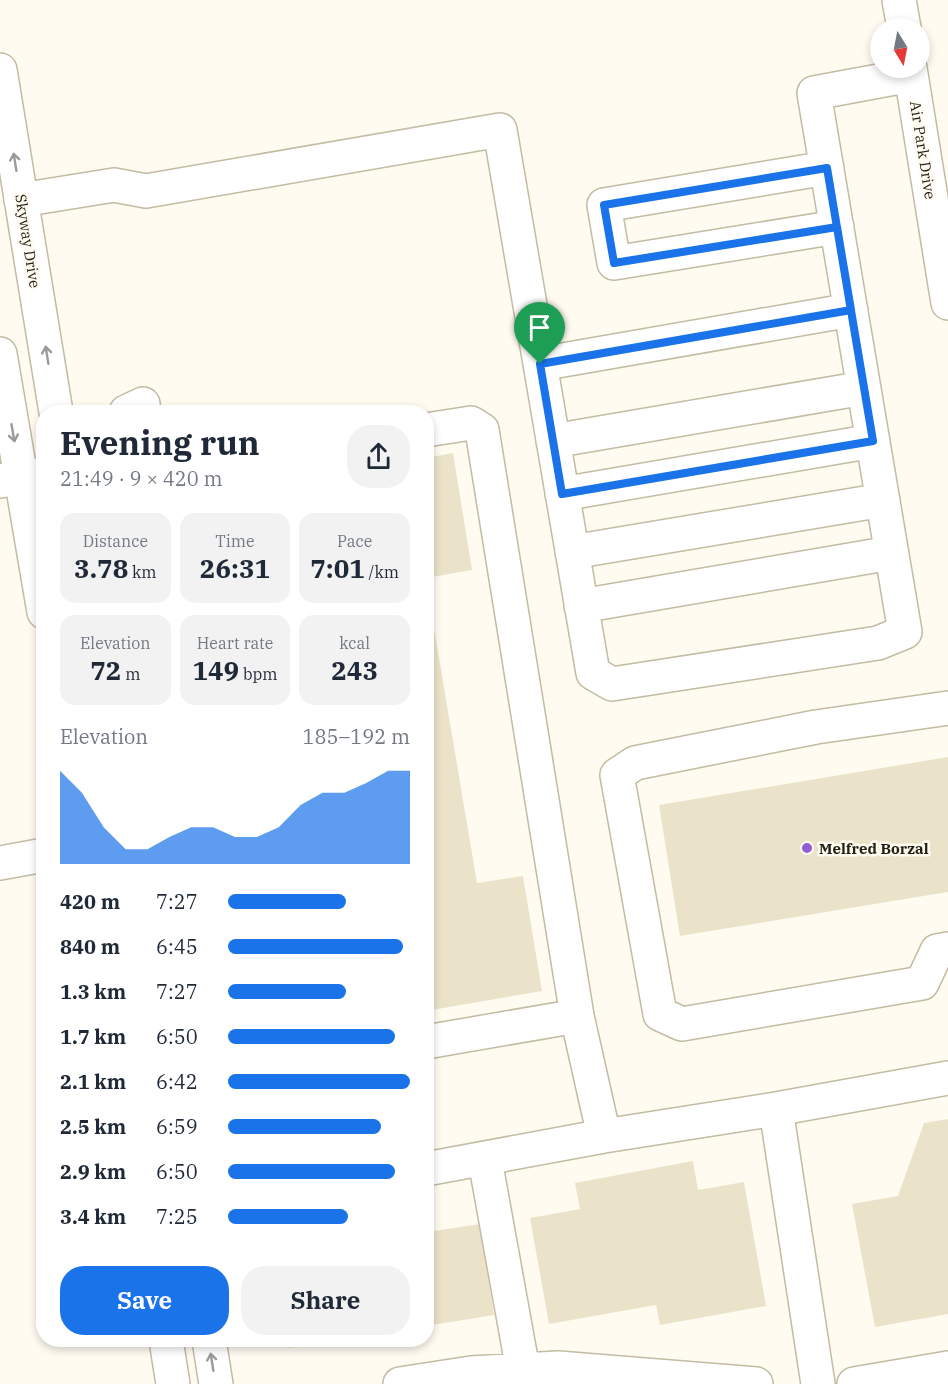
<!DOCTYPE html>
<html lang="en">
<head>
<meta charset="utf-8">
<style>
	body { margin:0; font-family:"IBM Plex Serif",serif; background:#f2f2f3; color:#1f2937; height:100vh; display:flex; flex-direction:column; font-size:22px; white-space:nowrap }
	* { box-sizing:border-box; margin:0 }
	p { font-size:20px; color:#747a83 }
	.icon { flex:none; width:33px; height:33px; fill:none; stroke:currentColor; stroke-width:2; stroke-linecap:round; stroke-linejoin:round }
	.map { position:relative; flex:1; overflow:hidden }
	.drawer { position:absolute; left:36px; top:405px; width:398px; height:942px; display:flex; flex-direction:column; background:#fff; border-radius:24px; box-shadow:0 3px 9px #0003 }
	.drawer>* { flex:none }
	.needle { width:39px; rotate:170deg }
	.buttons { position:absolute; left:870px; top:18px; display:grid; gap:12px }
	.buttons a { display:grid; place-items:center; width:60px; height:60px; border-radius:50%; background:#fff; box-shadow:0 3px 9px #0003; font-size:30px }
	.pin { position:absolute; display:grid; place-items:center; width:51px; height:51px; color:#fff; margin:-62px -26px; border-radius:50% 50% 50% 0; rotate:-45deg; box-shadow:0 0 6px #0007 }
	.pin .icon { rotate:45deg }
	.round { display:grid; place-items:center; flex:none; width:63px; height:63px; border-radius:24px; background:#f2f2f3 }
	.head { display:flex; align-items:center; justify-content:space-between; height:102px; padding:0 24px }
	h1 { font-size:33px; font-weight:800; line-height:45px }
	.metrics { display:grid; grid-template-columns:repeat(3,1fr); gap:9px; height:102px; padding:6px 24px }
	.metrics div { display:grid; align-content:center; border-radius:15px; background:#f2f2f3; text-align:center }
	.metrics b { font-size:26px; font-weight:800 }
	.metrics small { font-size:16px; font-weight:400 }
	.metrics p { font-size:16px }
	.chart { height:168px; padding:12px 24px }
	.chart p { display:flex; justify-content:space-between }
	.chart svg { width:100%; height:108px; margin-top:6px; fill:#1a73e8; opacity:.7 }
	.cta { display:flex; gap:12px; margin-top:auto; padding:12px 24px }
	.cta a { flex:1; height:69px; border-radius:24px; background:#1a73e8; color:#fff; font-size:24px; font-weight:800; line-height:69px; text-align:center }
	.cta a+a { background:#f2f2f3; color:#1f2937 }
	ul { padding:0 24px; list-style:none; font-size:20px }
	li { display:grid; grid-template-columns:96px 72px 1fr; align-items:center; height:45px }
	li i { height:15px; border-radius:8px; background:#1a73e8 }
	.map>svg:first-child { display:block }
	.building { fill:#ebe3c9 }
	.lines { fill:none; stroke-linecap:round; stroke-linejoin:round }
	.minor-casing { stroke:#c3bba2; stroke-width:36 }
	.major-casing { stroke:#c3bba2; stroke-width:36 }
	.minor { stroke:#fff; stroke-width:33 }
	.major { stroke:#fff; stroke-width:33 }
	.oneway { stroke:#9c9a96 }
	.route-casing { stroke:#fff; stroke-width:12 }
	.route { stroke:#1a73e8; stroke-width:8 }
	.poi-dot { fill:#955cd4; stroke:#fffbf1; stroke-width:2 }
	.labels { text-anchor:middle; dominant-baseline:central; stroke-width:5; stroke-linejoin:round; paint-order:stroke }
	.street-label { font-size:15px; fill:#221f16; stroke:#fffbf1 }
	.poi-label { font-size:15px; font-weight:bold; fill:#221f16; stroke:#fffbf1; text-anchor:start }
</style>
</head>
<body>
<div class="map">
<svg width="948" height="1384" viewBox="0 0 948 1384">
	<rect width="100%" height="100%" fill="#fffbf1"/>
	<path class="building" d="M453 453 472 570 426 578V458Z
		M426 581 477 883 523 876 542 991 426 1011Z
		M948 757V892L680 936 659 805Z
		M948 1119V1314L875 1327 852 1204 898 1196 924 1123Z
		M693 1161 698 1190 744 1182 766 1306 660 1325 656 1305 549 1324 530 1218 580 1209 575 1183Z
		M430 1207 434 1231 480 1224 494 1315 426 1326V1208Z
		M287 1340H336V1341L289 1348Z"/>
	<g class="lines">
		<defs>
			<path id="minor" d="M899 0 904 28
				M910 68 948 303
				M827 168 604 205 614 263 837 227
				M21 200 114 185 146 191 500 130 593 673 612 684 878 643 905 632 814 93 911 75
				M540 364 851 310
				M126 412 143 404 144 412
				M426 430 471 423 482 430 577 1016 604 1136
				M553 441 864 388
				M0 481 44 474
				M562 494 873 441
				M572 552 883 500
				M581 606 891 553
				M948 708 816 727 635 763 617 775 660 1014 682 1024 922 983 937 951 948 949
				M0 863 44 855
				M426 1042 577 1016
				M485 1160 523 1370
				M426 1169 604 1136 776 1109
				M400 1384 471 1373 558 1368 756 1384
				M818 1384 776 1109 948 1078
				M854 1384 948 1368"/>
			<path id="major" d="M0 70 56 412
				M0 354 44 612
				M166 1340 173 1384
				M209 1340 216 1384"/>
		</defs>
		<use href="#minor" class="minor-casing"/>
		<use href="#major" class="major-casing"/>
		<use href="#minor" class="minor"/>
		<use href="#major" class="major"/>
	</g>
	<defs><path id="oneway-shaft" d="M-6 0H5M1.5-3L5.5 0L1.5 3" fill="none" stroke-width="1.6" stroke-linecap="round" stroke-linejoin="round" transform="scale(1.5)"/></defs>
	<g class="oneway">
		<use href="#oneway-shaft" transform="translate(15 162) rotate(-99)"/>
		<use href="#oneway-shaft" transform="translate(47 355) rotate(-99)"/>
		<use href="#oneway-shaft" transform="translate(13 433) rotate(80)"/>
		<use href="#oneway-shaft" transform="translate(212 1362) rotate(-99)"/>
	</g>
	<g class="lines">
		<defs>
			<path id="route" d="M540 364 562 494 873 441 827 168 604 205 614 263 837 227 851 310 540 364"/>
		</defs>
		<use href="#route" class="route-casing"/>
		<use href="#route" class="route"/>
	</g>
	<circle class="poi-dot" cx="807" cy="848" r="6"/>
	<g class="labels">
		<g class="street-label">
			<text transform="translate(923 150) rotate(81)">Air Park Drive</text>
			<text transform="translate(28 241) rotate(81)">Skyway Drive</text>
		</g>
		<g class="poi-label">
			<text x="819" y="848">Melfred Borzal</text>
		</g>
	</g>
</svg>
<div class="buttons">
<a><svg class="needle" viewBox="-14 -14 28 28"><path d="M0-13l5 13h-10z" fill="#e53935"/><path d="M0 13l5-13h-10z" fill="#747a83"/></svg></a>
</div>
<div class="pin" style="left:540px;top:364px;background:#1e9e55"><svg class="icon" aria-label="arrive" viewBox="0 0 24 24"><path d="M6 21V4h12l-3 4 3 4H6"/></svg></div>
<section class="drawer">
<div class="head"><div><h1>Evening run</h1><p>21:49 · 9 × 420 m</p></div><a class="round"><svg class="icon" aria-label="share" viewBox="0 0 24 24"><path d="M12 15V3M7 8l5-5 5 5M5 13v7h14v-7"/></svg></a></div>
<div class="metrics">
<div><p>Distance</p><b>3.78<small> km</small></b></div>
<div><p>Time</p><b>26:31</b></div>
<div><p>Pace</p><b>7:01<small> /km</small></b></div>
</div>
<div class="metrics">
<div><p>Elevation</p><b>72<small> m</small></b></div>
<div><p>Heart rate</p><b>149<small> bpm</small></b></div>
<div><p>kcal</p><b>243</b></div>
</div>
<div class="chart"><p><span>Elevation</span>185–192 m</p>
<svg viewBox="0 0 160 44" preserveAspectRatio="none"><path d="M0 44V6L10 15L20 29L30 38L40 38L50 33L60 29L70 29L80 33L90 33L100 29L110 20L120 15L130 15L140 11L150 6L160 6V44z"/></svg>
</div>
<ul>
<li><b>420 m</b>7:27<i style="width:65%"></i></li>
<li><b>840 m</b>6:45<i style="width:96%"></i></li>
<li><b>1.3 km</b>7:27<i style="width:65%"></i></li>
<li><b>1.7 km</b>6:50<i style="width:92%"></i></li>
<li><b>2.1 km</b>6:42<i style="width:100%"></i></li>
<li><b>2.5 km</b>6:59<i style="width:84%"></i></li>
<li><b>2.9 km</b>6:50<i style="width:92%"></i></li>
<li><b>3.4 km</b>7:25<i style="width:66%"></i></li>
</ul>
<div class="cta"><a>Save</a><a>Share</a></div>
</section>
</div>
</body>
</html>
